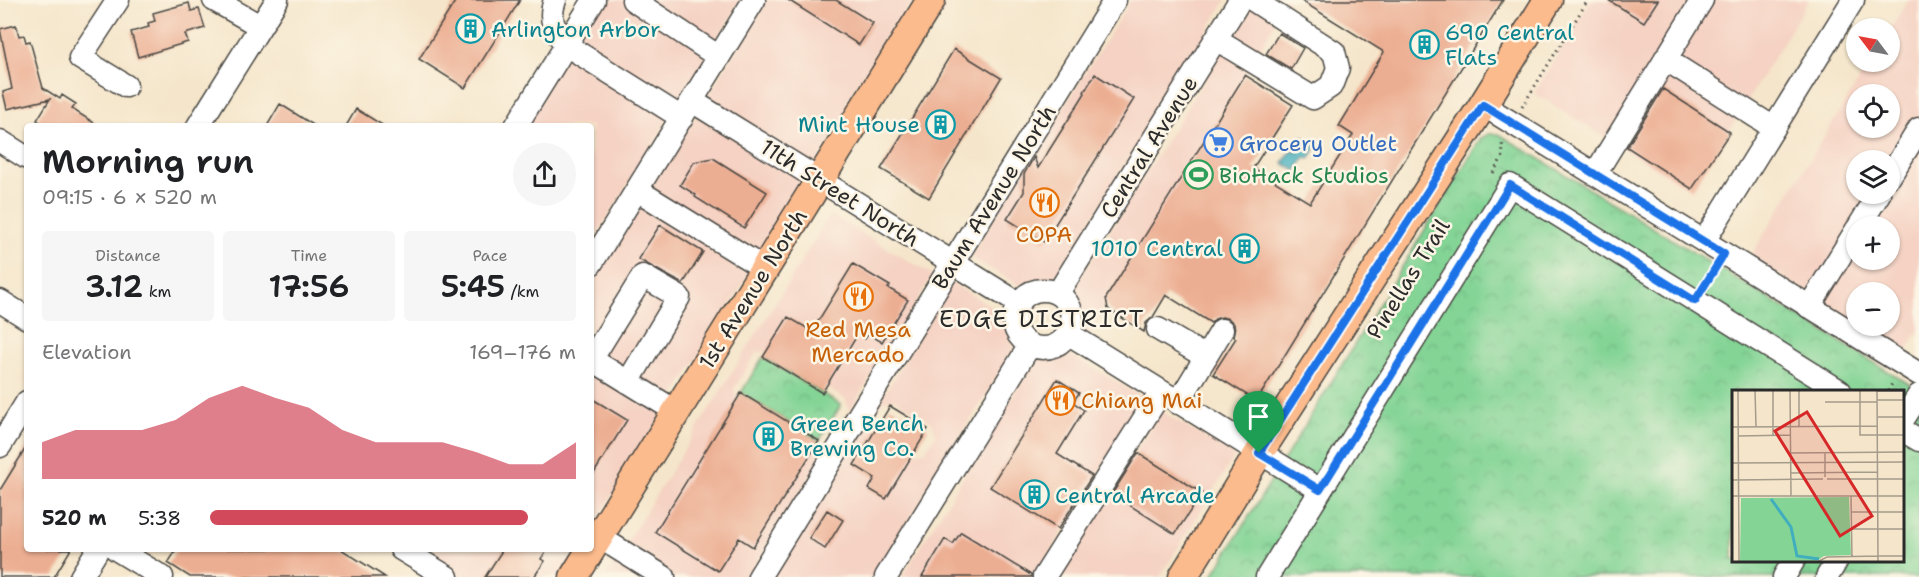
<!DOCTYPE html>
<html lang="en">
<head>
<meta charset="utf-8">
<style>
	body { margin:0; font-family:"Shantell Sans",sans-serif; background:#f6f6f6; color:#202124; height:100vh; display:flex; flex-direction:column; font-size:22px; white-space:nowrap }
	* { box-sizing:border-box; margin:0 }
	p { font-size:20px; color:#757577 }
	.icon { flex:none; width:33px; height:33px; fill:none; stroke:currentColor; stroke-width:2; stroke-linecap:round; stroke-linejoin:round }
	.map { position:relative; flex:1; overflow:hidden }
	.details { position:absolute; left:24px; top:123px; width:570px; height:429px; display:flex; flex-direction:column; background:#fff; border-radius:6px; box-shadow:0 2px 4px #0004 }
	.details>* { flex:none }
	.needle { width:39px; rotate:302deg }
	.fabs { position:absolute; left:1846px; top:18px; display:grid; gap:12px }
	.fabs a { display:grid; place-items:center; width:54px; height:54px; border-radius:50%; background:#fff; box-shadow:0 2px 4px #0004; font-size:30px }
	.pin { position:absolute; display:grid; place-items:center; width:51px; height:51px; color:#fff; margin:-62px -26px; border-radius:50% 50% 50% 0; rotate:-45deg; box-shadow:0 0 6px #0007 }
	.pin .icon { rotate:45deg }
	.round { display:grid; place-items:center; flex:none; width:63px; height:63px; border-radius:32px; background:#f6f6f6 }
	.head { display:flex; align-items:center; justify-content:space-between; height:102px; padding:0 18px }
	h1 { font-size:33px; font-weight:600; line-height:45px }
	.figures { display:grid; grid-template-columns:repeat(3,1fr); gap:9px; height:102px; padding:6px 18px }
	.figures div { display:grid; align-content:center; border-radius:6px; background:#f6f6f6; text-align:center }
	.figures b { font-size:30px; font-weight:600 }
	.figures small { font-size:16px; font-weight:400 }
	.figures p { font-size:16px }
	.chart { height:168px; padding:12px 18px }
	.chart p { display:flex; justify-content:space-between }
	.chart svg { width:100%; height:108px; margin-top:6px; fill:#d1495b; opacity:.7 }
	ul { padding:0 18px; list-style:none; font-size:20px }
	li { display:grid; grid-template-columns:96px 72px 1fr; align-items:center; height:45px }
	li i { height:15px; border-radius:8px; background:#d1495b }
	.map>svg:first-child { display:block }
	.built { fill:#f5d2c3; fill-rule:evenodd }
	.park { fill:url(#park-crowns); stroke:#578060; stroke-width:1.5; fill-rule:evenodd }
	.water { fill:url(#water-ripples); stroke:#366c74; stroke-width:1.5 }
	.building { fill:#ecae92 }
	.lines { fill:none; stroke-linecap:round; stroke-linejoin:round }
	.minor-casing { stroke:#494743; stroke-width:25 }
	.major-casing { stroke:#494743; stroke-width:31 }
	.path { stroke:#494743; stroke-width:3; stroke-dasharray:1.5 4.5; stroke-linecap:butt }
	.minor { stroke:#fff; stroke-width:22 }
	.major { stroke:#fbbb8d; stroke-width:28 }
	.route-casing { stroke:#fff; stroke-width:12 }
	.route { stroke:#1a73e8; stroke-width:8 }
	.labels { text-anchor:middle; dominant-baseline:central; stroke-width:5; stroke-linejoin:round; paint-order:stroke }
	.culture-label { font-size:22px; fill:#0d838f; stroke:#fcf5e5; text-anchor:start }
	.shop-label { font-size:22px; fill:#366cbe; stroke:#fcf5e5; text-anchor:start }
	.street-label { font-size:22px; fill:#2b2b2b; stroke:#fcf5e5 }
	.leisure-label { font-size:22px; fill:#27864d; stroke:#fcf5e5; text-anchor:start }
	.food-label { font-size:22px; fill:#c56008; stroke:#fcf5e5 }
	.neighbourhood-label { font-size:24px; letter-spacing:1.5px; fill:#2b2b2b; stroke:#fcf5e5 }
	.inset-river { fill:none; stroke:#41aebe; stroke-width:3 }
	.inset-road { fill:none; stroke:#a49b8b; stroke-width:1.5 }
	.view { fill:#d62828; fill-opacity:0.15; stroke:#d62828; stroke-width:3 }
	.inset-edge { fill:none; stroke:#2b2b2b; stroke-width:3 }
</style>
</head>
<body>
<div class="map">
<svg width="1919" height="577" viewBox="0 0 1919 577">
	<defs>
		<pattern id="park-crowns" width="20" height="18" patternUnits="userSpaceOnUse" patternTransform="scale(1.5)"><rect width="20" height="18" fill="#83d495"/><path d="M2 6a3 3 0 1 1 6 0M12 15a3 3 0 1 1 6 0" fill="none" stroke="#71b681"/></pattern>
		<pattern id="water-ripples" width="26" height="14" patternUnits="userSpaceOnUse" patternTransform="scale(1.5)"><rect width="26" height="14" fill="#41aebe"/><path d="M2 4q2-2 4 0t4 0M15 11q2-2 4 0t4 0" fill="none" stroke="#378e9b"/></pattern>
	</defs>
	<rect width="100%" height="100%" fill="#fcf5e5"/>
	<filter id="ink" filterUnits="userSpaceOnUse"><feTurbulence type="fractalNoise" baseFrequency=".0167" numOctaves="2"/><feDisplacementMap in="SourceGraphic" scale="12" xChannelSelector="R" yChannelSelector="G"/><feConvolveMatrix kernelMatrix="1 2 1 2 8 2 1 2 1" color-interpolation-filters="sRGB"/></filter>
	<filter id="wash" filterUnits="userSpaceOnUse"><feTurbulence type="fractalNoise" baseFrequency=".008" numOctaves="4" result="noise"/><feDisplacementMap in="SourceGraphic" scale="24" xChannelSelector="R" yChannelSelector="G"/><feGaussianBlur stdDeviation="1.35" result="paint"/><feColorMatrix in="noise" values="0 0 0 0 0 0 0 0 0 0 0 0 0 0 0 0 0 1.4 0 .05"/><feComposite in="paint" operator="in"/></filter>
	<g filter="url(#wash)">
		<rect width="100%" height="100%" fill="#f5e6cb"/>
		<path class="built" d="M598 0H742L591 244V126H523Z
			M767 0H914L815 167 706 99Z
			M1131 0H1226L1053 282 1037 280 1020 286 970 257Z
			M1254 0H1289L1087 335 1082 333 1084 316 1080 303 1071 293Z
			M1591 0H1809L1692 191 1534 93Z
			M1908 0H1919V330L1906 352 1862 326H1890V292H1857V322L1750 257 1870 62H1890V30ZM1857 94H1890V128H1857ZM1857 160H1890V194H1857ZM1857 226H1890V260H1857Z
			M696 115 806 182 591 530V284Z
			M830 215 933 275 748 577H605ZM768 351 845 399 849 410 827 446 815 448 737 400 734 389 756 353Z
			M952 283 1004 314 1006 331 1014 349 874 577H772ZM895 399 932 423 936 434 925 451 913 453 876 429 872 418 883 401Z
			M1071 355 1144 398 1044 562 1061 573 1161 411 1235 456 1160 577H902L1036 358 1054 359Z
			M427 549H579L562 577H464L425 552Z"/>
		<path class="park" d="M1489 134H1499L1919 390V577H1212L1481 138ZM1733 391H1902V560H1733Z
			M763 357 841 405 819 441 741 393Z"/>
		<path class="water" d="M1303 137 1317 146 1309 159 1305 157 1296 171 1283 163 1292 149 1295 151Z"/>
		<g id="blocks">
			<path class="building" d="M456 0H520L465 88 419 59Z
				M788 0H836L873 23 859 45Z
				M1300 0H1503L1261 394 1250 397 1213 374 1236 338 1234 337 1235 331 1234 324 1229 319 1222 317 1215 319 1211 323 1166 295 1153 317 1146 323 1144 332 1108 309 1106 298 1245 75 1293 105 1253 168 1310 203 1353 135 1339 126 1384 52Z
				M1608 0H1658L1644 22Z
				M189 3 191 11 199 9 205 28 185 34 188 42 138 57 131 32 149 27 148 23 155 21 153 13Z
				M16 25 19 36 24 35 26 42 30 41 43 88 60 99 62 95 76 104 72 109 99 126H46L37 120 50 99 7 109 3 92 12 89 0 29Z
				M1279 33 1303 48 1291 69 1266 54Z
				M954 49 1001 78 929 198 881 169Z
				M1095 74 1134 99 1044 242 1007 219 1024 192V174L1034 157 1038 168 1085 93 1084 92Z
				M1663 89 1730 132 1692 189 1627 147Z
				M280 104 315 126H267Z
				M356 109 384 126H346Z
				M713 158 767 192 744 228 695 197 696 195 680 185 694 162Z
				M660 225 703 252 683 284 638 259Z
				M853 264 890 286 888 288 908 300 882 342 868 334 865 339 858 334 822 393 763 357 788 317 812 331Z
				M1057 379 1079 393 1073 402 1084 410 1057 454 1092 476 1058 529 990 487Z
				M741 393 819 441 753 547 739 538 718 571 655 532Z
				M591 398 627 420 591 478Z
				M890 406 928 429 886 499 869 489 875 478 854 465Z
				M27 446V549H71L54 577H0V490Z
				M1138 453 1202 493 1175 534 1112 494Z
				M827 510 843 520 825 549 809 538Z
				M961 532 1031 575V577H922L945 539 953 544Z
				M177 549H341L385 577H190L168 563Z
				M503 549H547L541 559 545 561 534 577H485Z"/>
		</g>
	</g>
	<g filter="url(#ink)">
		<use href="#blocks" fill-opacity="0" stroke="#494743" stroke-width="1.5"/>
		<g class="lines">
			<defs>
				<path id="minor" d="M118 0 80 58 126 86
					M214 0 260 26
					M555 0C548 19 554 30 566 45L682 118
					M633 0 719 57
					M1216 39 1313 98 1331 86 1338 68 1334 52 1253 0
					M1665 59 1774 128
					M692 101 1018 303
					M1483 105 1919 374
					M198 126 277 0
					M516 126 594 0
					M0 141 27 158
					M1595 174 1702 0
					M1890 176 1919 129
					M637 190 765 269
					M1859 226 1879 194
					M1704 241 1853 0
					M591 264 754 0
					M1014 319a29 29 0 1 1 58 0a29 29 0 1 1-58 0Z
					M1058 293 1240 0
					M0 301 27 318
					M1809 307 1857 229
					M1158 329 1206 357
					M1069 334 1320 490
					M591 359 677 412
					M591 360 643 276 679 297 628 382
					M1178 403 1222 330
					M1902 421 1919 395
					M1902 430 1919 440
					M0 446 27 402
					M599 537 664 577
					M116 549 162 577
					M401 549 447 577
					M81 577 98 549
					M759 577 1115 0
					M886 577 1030 345
					M1044 577 1161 392
					M1267 577 1510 185 1840 391
					M1784 577 1794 560
					M1827 577 1837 560"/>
				<path id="major" d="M574 577 931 0
					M1183 577 1259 453 1483 105 1548 0"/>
			</defs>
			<use href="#minor" class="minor-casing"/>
			<use href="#major" class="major-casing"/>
			<path class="path" d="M1522 107 1588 0
				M1493 173 1503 156 1502 140
				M1706 283 1714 271
				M1888 391 1893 382"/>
			<use href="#minor" class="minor"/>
			<use href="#major" class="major"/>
		</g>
	</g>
	<g class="lines" filter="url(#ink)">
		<defs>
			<path id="route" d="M1483 105 1724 254 1695 301 1510 185 1320 490 1259 453Z"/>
		</defs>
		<use href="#route" class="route-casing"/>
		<use href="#route" class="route"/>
	</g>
	<defs>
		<symbol id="building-ring" viewBox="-11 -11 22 22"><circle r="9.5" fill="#fcf5e5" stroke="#0f9aa8" stroke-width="1.5"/><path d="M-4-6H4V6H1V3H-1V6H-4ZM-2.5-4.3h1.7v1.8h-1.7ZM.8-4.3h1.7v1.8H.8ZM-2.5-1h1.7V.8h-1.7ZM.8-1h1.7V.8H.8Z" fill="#0f9aa8"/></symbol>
		<symbol id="supermarket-ring" viewBox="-11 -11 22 22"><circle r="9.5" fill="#fcf5e5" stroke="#3f7fe0" stroke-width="1.5"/><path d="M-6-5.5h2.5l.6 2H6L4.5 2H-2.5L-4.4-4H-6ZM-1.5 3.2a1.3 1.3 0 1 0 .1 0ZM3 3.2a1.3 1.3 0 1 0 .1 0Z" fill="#3f7fe0"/></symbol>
		<symbol id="stadium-ring" viewBox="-11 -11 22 22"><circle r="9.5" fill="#fcf5e5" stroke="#2e9e5b" stroke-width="1.5"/><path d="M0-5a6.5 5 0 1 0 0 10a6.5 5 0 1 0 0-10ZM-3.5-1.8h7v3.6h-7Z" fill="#2e9e5b"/></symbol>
		<symbol id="restaurant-ring" viewBox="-11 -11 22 22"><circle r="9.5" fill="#fcf5e5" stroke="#e8710a" stroke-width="1.5"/><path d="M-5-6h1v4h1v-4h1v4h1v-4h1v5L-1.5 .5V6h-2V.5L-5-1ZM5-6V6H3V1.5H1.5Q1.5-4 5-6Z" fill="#e8710a"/></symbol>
	</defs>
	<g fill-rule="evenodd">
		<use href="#building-ring" x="454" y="12" width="33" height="33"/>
		<use href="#building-ring" x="1408" y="28" width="33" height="33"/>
		<use href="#building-ring" x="924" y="108" width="33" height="33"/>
		<use href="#supermarket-ring" x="1202" y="126" width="33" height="33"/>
		<use href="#stadium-ring" x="1182" y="158" width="33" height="33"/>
		<use href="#restaurant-ring" x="1028" y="186" width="33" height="33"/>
		<use href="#building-ring" x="1228" y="232" width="33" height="33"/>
		<use href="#restaurant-ring" x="842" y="280" width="33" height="33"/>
		<use href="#restaurant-ring" x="1044" y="384" width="33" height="33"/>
		<use href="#building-ring" x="752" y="420" width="33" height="33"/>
		<use href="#building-ring" x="1018" y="478" width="33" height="33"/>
	</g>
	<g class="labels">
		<g class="culture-label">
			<text x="491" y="29">Arlington Arbor</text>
			<text x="1445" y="32">690 Central<tspan x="1445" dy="25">Flats</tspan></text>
			<text x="920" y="124" text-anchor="end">Mint House</text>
			<text x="1223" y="248" text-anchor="end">1010 Central</text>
			<text x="790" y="423">Green Bench<tspan x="790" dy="25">Brewing Co.</tspan></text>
			<text x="1055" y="495">Central Arcade</text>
		</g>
		<g class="shop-label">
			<text x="1239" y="143">Grocery Outlet</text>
		</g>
		<g class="street-label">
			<text transform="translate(1149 147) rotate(-58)">Central Avenue</text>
			<text transform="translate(840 193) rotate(32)">11th Street North</text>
			<text transform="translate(994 197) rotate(-58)">Baum Avenue North</text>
			<text transform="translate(1408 279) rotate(-58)">Pinellas Trail</text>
			<text transform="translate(753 289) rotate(-58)">1st Avenue North</text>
		</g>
		<g class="leisure-label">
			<text x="1219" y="175">BioHack Studios</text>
		</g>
		<g class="food-label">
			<text x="1044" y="234">COPA</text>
			<text x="858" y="329">Red Mesa<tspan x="858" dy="25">Mercado</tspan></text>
			<text x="1081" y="400" text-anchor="start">Chiang Mai</text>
		</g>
		<g class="neighbourhood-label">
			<text x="1042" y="319">EDGE DISTRICT</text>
		</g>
	</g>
	<g transform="translate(1732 390)">
		<rect width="172" height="172" fill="#f5e6cb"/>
		<path d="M117 107 119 165 92 166 83 172H8L9 108Z" fill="#83d495"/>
		<path class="inset-river" d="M39 109 59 137 65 166 87 169"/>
		<path class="inset-road" d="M6 0 7 172M23 0 24 37M41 0V46M58 0 59 106M67 0V37M128 0V45H173M145 0 146 172M145 1H173M145 10H173M93 12H145M146 27H173M0 37 145 36M6 46 58 45M58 63 173 62M93 63V87M0 73 173 72M59 83 146 82M95 89H173M0 90 91 89M0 106H173M119 106 120 167M119 122H173M120 139H173M146 166H173M85 172 95 167 146 166"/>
		<path class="view" d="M75 22 140 126 108 146 43 41Z"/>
		<rect width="172" height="172" class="inset-edge"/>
	</g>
</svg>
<div class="fabs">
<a><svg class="needle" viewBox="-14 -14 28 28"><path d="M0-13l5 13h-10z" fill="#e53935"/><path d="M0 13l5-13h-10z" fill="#757577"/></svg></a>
<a><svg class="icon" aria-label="locate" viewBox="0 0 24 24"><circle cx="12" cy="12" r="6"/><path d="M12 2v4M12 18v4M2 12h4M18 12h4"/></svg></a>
<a><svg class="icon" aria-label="layers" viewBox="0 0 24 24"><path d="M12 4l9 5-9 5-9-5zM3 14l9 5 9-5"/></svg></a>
<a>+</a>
<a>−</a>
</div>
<div class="pin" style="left:1259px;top:453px;background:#1e9e55"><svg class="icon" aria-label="arrive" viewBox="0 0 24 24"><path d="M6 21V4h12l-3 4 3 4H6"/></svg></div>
<section class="details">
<div class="head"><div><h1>Morning run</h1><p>09:15 · 6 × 520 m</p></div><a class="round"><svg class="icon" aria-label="share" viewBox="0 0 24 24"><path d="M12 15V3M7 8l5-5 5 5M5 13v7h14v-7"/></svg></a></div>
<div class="figures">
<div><p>Distance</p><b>3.12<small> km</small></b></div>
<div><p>Time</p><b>17:56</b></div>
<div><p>Pace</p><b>5:45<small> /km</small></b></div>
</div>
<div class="chart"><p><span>Elevation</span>169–176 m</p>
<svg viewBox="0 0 160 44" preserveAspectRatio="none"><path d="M0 44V29L10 24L20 24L30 24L40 20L50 11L60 6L70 11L80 15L90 24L100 29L110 29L120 29L130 33L140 38L150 38L160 29V44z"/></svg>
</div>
<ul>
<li><b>520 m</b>5:38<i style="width:87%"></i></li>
</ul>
</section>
</div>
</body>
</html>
